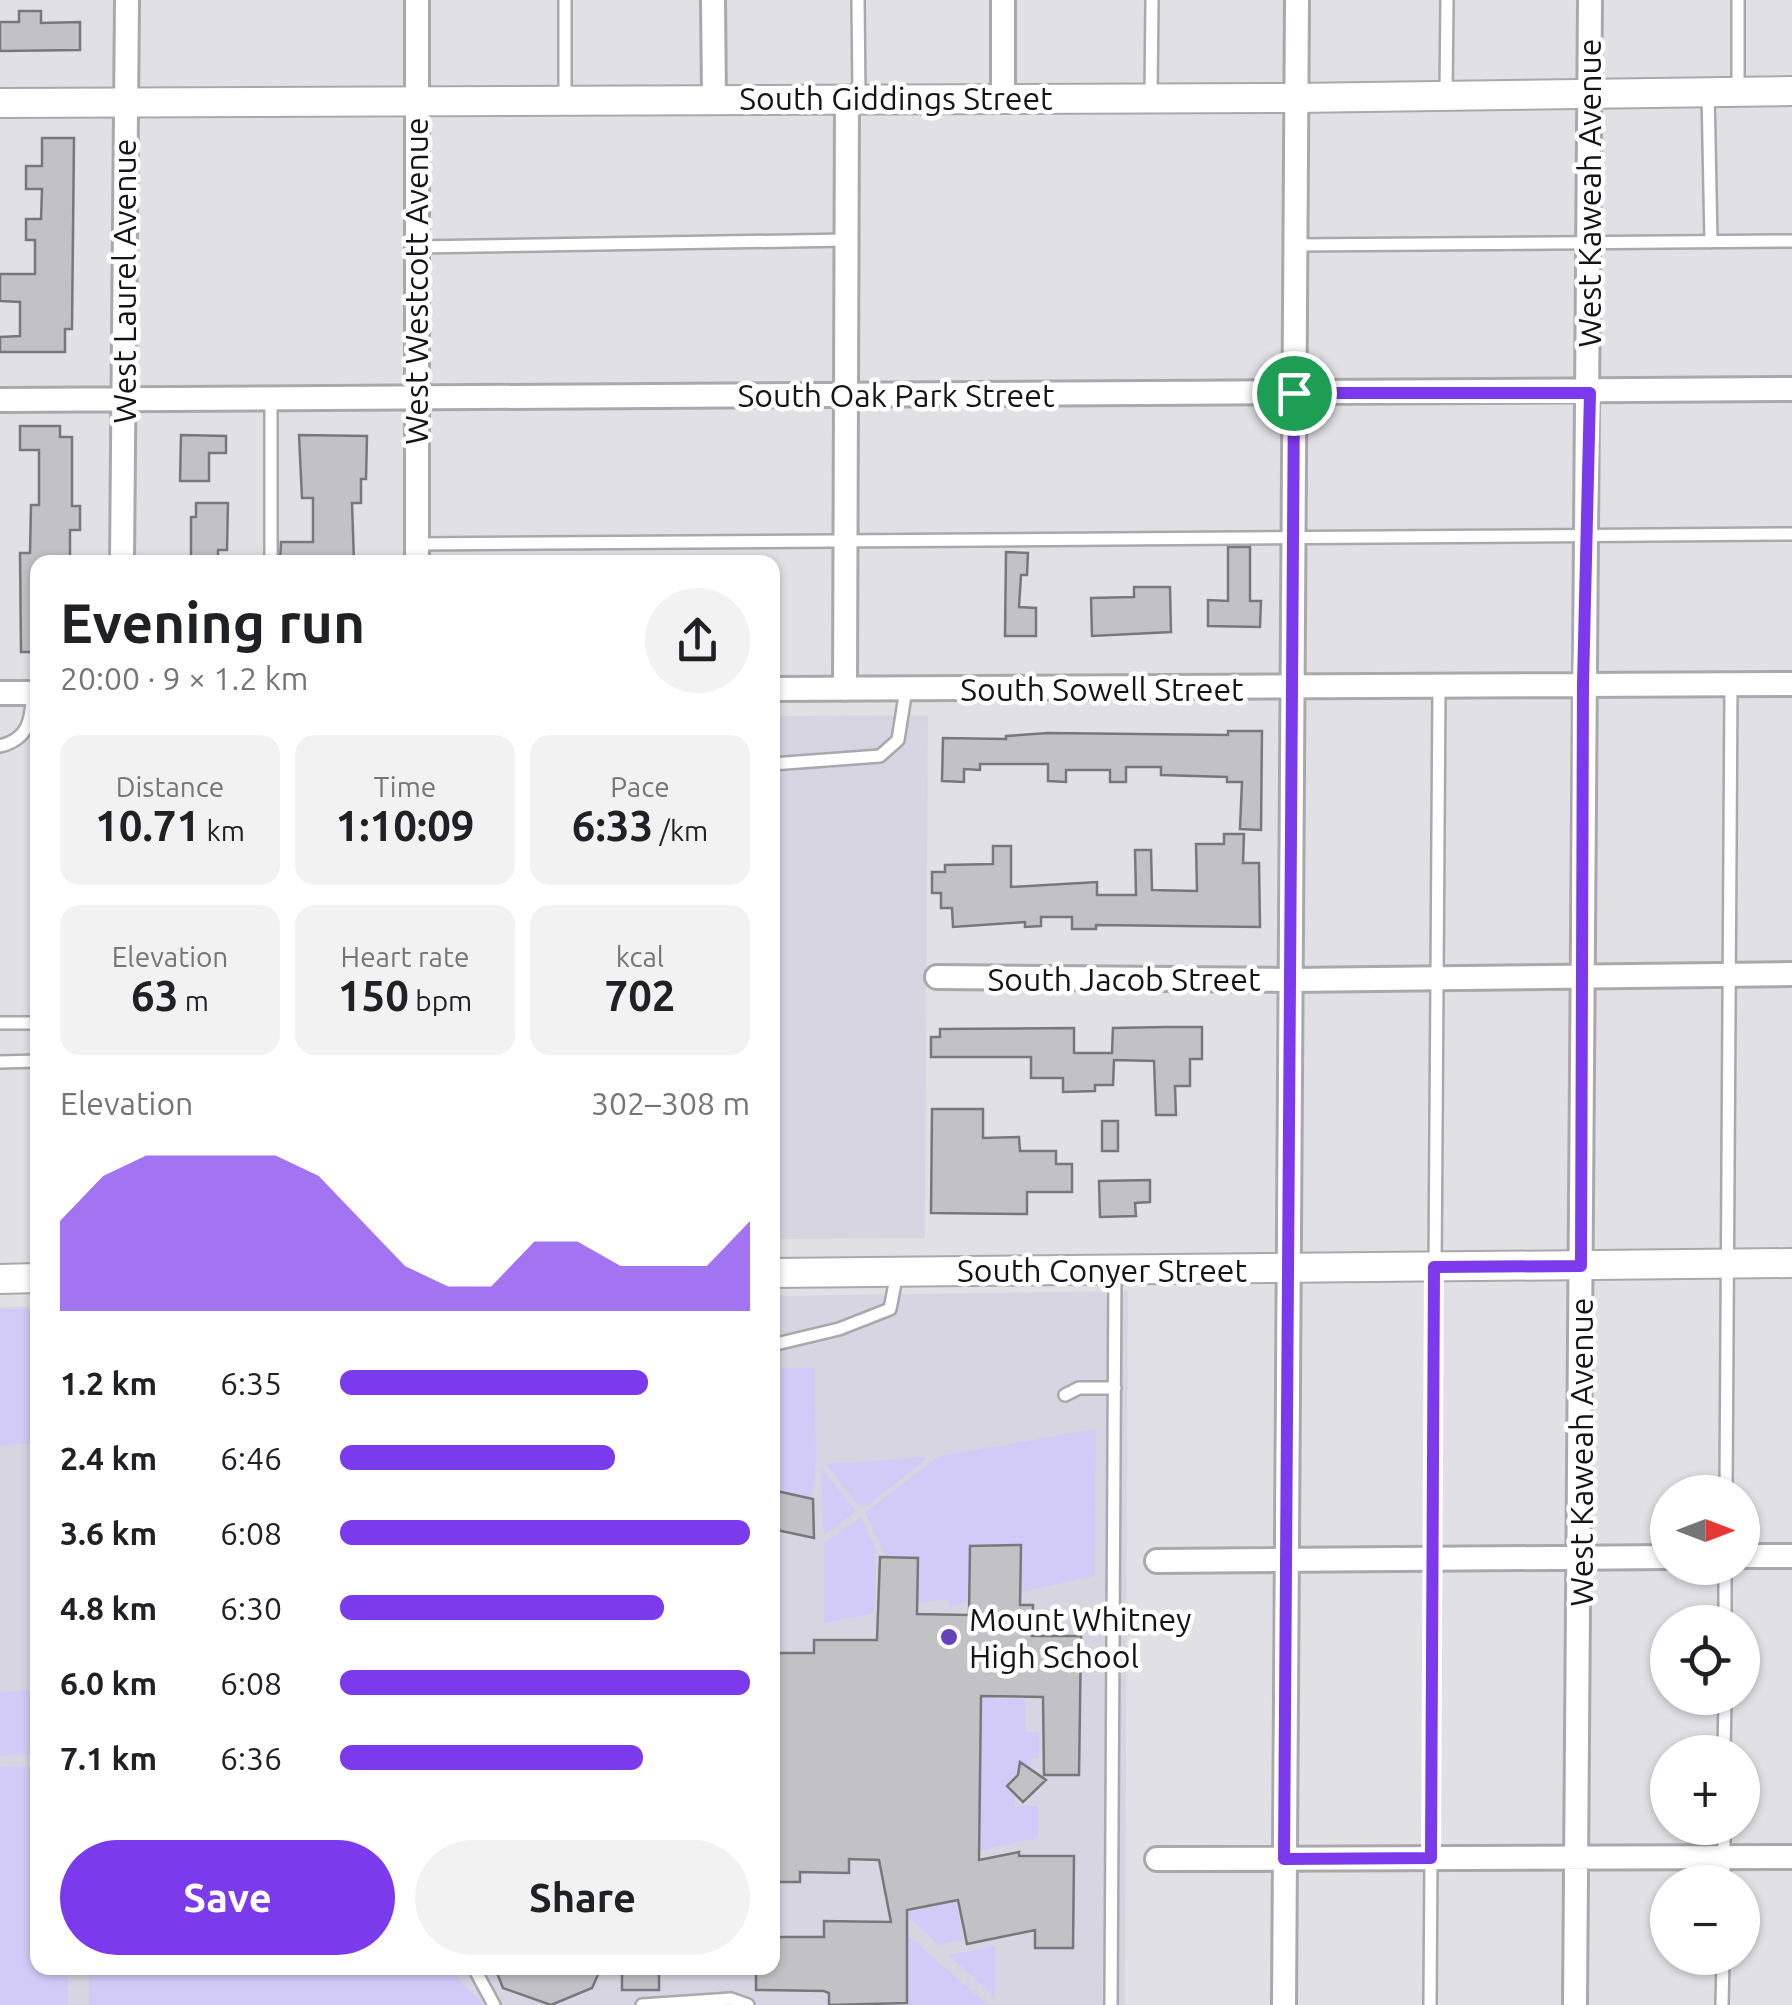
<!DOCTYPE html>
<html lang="en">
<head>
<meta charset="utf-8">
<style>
	body { margin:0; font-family:Ubuntu,sans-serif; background:#f2f2f2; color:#202124; height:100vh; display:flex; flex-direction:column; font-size:38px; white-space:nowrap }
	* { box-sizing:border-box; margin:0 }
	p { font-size:32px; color:#757577 }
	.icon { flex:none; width:55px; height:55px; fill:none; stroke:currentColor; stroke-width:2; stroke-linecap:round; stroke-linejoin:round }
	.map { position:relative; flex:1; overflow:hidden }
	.panel { position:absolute; left:30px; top:555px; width:750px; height:1420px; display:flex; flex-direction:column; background:#fff; border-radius:20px; box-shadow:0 2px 8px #0004 }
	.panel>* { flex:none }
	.needle { width:65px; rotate:90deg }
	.buttons { position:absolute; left:1650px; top:1475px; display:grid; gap:20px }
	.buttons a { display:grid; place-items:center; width:110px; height:110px; border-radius:50%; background:#fff; box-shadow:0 2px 8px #0004; font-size:50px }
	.pin { position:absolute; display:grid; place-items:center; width:85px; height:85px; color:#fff; margin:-42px; border:5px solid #fff; border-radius:50%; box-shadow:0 2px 10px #0007 }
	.round { display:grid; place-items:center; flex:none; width:105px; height:105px; border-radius:52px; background:#f2f2f2 }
	.headline { display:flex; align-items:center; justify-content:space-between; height:170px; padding:0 30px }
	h1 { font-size:55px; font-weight:700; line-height:75px }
	.metrics { display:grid; grid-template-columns:repeat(3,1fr); gap:15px; height:170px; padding:10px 30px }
	.metrics div { display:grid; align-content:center; border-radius:20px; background:#f2f2f2; text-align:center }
	.metrics b { font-size:42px; font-weight:700 }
	.metrics small { font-size:28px; font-weight:400 }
	.metrics p { font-size:28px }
	.chart { height:280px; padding:20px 30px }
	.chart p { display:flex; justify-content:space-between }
	.chart svg { width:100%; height:180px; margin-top:10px; fill:#7c3aed; opacity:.7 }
	.button { display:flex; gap:20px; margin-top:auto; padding:20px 30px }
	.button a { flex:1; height:115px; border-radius:60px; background:#7c3aed; color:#fff; font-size:40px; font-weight:700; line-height:115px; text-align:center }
	.button a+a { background:#f2f2f2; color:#202124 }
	ul { padding:0 30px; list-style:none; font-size:32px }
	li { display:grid; grid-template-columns:160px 120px 1fr; align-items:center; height:75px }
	li i { height:25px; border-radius:12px; background:#7c3aed }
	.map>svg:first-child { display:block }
	.built { fill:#d6d5e1 }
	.green { fill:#d2cbf8 }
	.building { fill:#c2c2c6; stroke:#78787c; stroke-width:2.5 }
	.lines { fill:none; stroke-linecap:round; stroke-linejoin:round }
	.service-casing { stroke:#a9a8ad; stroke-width:16 }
	.minor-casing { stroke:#a9a8ad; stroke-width:28 }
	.tertiary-casing { stroke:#a9a8ad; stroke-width:32 }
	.service { stroke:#fff; stroke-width:11 }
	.minor { stroke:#fff; stroke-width:22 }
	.tertiary { stroke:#fff; stroke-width:28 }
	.route-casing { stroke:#fff; stroke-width:20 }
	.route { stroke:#7c3aed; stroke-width:12 }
	.poi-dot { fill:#6541b9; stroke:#fff; stroke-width:4 }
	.labels { text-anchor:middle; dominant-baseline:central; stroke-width:9; stroke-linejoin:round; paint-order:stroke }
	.street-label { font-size:32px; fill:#151517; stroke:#fff }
	.poi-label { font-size:32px; fill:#151517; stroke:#fff; text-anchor:start }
</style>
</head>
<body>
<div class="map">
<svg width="1792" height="2005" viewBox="0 0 1792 2005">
	<rect width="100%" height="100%" fill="#e1e1e5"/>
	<path class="built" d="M928 715 925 1238 773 1239 772 716Z
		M1128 1291 1125 2005H0V1307L37 1306 38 1968H772L773 1296Z"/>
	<path class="green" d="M0 1309H37V1443L0 1446Z
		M773 1368H814L816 1462 812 1498 773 1489Z
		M1096 1429 1094 1576 1020 1592 1021 1546 1000 1545 969 1602 950 1606 949 1599 917 1603 918 1558 886 1556 865 1513 939 1456Z
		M928 1457 867 1506 858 1505 826 1464Z
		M821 1468 856 1511 824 1536Z
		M861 1517 876 1550 874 1613 824 1623V1543Z
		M996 1603 995 1699H1025V1731L1039 1732V1758H1031V1768L1020 1767 1007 1786 1016 1795 1014 1806H1038V1838L978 1851 980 1605Z
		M37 1690V1753L0 1756V1692Z
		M24 1766 37 1771 38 1968H68V2005H0V1767Z
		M956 1902 963 1940 939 1945 904 1913Z
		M908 1936 987 2004V2005H908Z
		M995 1946V1998L949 1955Z
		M89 1968H455L459 1980 484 2005H89Z"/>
	<path class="building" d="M19 11H41V23L80 22V50L0 51V22H19Z
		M42 138H74L72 329H65V352H0V337L20 336V302L0 301V274H35V240H26V219H41L42 189H26V166H42Z
		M20 426H60V437H72V506H80V530H70V562H38V652H21L20 553H30L31 505H39V450H20Z
		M181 435 226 436V453H209V481H180Z
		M299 435 367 436 366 479H361V503H352L354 562H280L281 542H313V498H302Z
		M196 503H228L227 550H218V562H191V517H196Z
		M1228 547H1250V601H1261L1260 627 1208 626V600L1228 601Z
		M1006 552 1028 553 1027 575H1021L1019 607 1036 608V636H1005Z
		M1134 587H1170L1171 632 1092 636 1091 598 1134 597Z
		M1228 731H1262L1261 830 1240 829 1242 782H1227V777L1161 775V767H1126V782H1110V770H1066V782L1048 781V764H980V770L964 769V782L942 781 943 738 1006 739V736L1048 733 1228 735Z
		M1224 834H1244L1243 863H1259L1260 927 1096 925V929H1072V917H1041V926L1025 927V922L953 927 952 908H941V893H932V872H945V865L993 864V846H1011V887L1097 882V895H1136L1135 850H1151L1152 890 1197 891 1196 844H1224Z
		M1166 1027H1202V1059H1190V1086H1175L1176 1115H1156L1154 1061 1114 1060 1113 1085H1095V1091L1063 1092V1078H1031V1057H931V1037H940V1029L1074 1028V1053H1112L1113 1028Z
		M932 1109H983V1138L1019 1137 1020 1151H1056V1164H1072V1192H1027V1214L931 1213Z
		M1102 1121H1118V1151H1102Z
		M1150 1180V1202L1135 1203 1136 1216 1100 1217 1099 1181Z
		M772 1490 813 1499 814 1538 772 1529Z
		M1021 1545 1020 1605H1033L1032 1636H1081L1079 1775H1044L1043 1697 981 1696 979 1860 1019 1852V1856H1074L1073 1948H1035V1930L967 1944 958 1900 907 1910V2003L829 2005V1993L824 1991 756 1990V1968H772V1937H824V1921L891 1922 879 1860 849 1859V1873L800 1872V1882H772V1653H814V1640H877L880 1557 918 1558 917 1614 969 1615 970 1546Z
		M1020 1762 1046 1780 1023 1802 1007 1786 1018 1775Z
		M495 1968H601L592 1988 551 2005 503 1988Z
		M622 1968H659V1990H622Z"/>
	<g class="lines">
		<defs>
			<path id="service" d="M565 0V101
				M858 0 859 97
				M1708 91 1711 242
				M1738 91V0
				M1446 95 1447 0
				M1151 96 1152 0
				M1295 245 1792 241
				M417 247 848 240
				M271 399V562
				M417 544 1792 534
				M0 746C29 739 31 720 33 693
				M772 764 880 756 898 740 906 689
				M0 1023H38
				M0 1062 38 1061
				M772 1345 839 1329 890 1309 897 1273
				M1065 1395 1079 1388H1115
				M1726 1492 1731 684
				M1725 1622V1568
				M1724 1752 1725 1698
				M1724 1882V1828
				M474 1968 494 2005
				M642 2005 731 1999 748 2005
				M1111 2005 1115 1268
				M1430 2005 1439 687
				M1722 2005 1723 1958"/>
			<path id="minor" d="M417 0V562
				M713 0 714 99
				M1003 97V0
				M0 400 1792 389
				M122 562 127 0
				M772 689 1792 684
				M845 689 847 97
				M0 693H38
				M937 977 1290 980 1792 974
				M1742 1556H1792
				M1157 1561 1668 1557
				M1157 1859 1792 1857
				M1284 2005 1297 0
				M1575 2005 1590 0"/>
			<path id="tertiary" d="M0 103 1295 98 1792 91
				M772 1273 1792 1263
				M0 1279 38 1278"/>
		</defs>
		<use href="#service" class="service-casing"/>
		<use href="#minor" class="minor-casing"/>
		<use href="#tertiary" class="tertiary-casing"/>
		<use href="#service" class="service"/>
		<use href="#minor" class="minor"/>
		<use href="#tertiary" class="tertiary"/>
	</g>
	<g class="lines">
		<defs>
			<path id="route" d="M1294 393H1590L1583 684 1581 1266 1434 1267 1431 1858 1284 1859Z"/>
		</defs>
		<use href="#route" class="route-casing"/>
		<use href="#route" class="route"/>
	</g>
	<circle class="poi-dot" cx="949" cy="1637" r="10"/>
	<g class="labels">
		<g class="street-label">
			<text x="896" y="98">South Giddings Street</text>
			<text transform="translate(1589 193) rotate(-90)">West Kaweah Avenue</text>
			<text transform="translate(124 281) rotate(-90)">West Laurel Avenue</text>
			<text transform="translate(416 281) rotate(-90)">West Westcott Avenue</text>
			<text x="896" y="395">South Oak Park Street</text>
			<text x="1102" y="689">South Sowell Street</text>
			<text x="1124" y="979">South Jacob Street</text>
			<text x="1102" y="1270">South Conyer Street</text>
			<text transform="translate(1581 1452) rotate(-90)">West Kaweah Avenue</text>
		</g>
		<g class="poi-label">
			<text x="969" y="1619">Mount Whitney<tspan x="969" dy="37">High School</tspan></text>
		</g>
	</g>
</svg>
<div class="buttons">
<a><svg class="needle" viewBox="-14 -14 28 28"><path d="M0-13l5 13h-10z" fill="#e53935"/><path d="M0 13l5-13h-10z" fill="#757577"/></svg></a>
<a><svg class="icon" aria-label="locate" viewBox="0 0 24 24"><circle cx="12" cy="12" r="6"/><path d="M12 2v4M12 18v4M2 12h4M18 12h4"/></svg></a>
<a>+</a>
<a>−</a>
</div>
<div class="pin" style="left:1294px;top:393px;background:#1e9e55"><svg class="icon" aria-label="arrive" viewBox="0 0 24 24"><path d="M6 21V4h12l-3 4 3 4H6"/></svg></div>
<section class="panel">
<div class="headline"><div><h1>Evening run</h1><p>20:00 · 9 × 1.2 km</p></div><a class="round"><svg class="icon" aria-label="share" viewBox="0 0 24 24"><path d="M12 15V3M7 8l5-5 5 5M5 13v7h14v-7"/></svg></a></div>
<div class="metrics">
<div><p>Distance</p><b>10.71<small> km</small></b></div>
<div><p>Time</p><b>1:10:09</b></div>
<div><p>Pace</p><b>6:33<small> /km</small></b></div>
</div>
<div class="metrics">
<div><p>Elevation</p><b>63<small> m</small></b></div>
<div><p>Heart rate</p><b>150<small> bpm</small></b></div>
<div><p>kcal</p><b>702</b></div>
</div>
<div class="chart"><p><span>Elevation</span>302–308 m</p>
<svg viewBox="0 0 160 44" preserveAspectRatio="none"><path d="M0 44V22L10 11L20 6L30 6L40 6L50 6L60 11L70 22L80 33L90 38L100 38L110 27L120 27L130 33L140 33L150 33L160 22V44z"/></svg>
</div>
<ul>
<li><b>1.2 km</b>6:35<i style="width:75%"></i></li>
<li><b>2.4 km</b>6:46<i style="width:67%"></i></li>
<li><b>3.6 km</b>6:08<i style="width:100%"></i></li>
<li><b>4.8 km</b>6:30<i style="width:79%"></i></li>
<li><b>6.0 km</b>6:08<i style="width:100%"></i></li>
<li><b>7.1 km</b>6:36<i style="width:74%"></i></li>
</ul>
<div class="button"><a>Save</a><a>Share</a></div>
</section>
</div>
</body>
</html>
